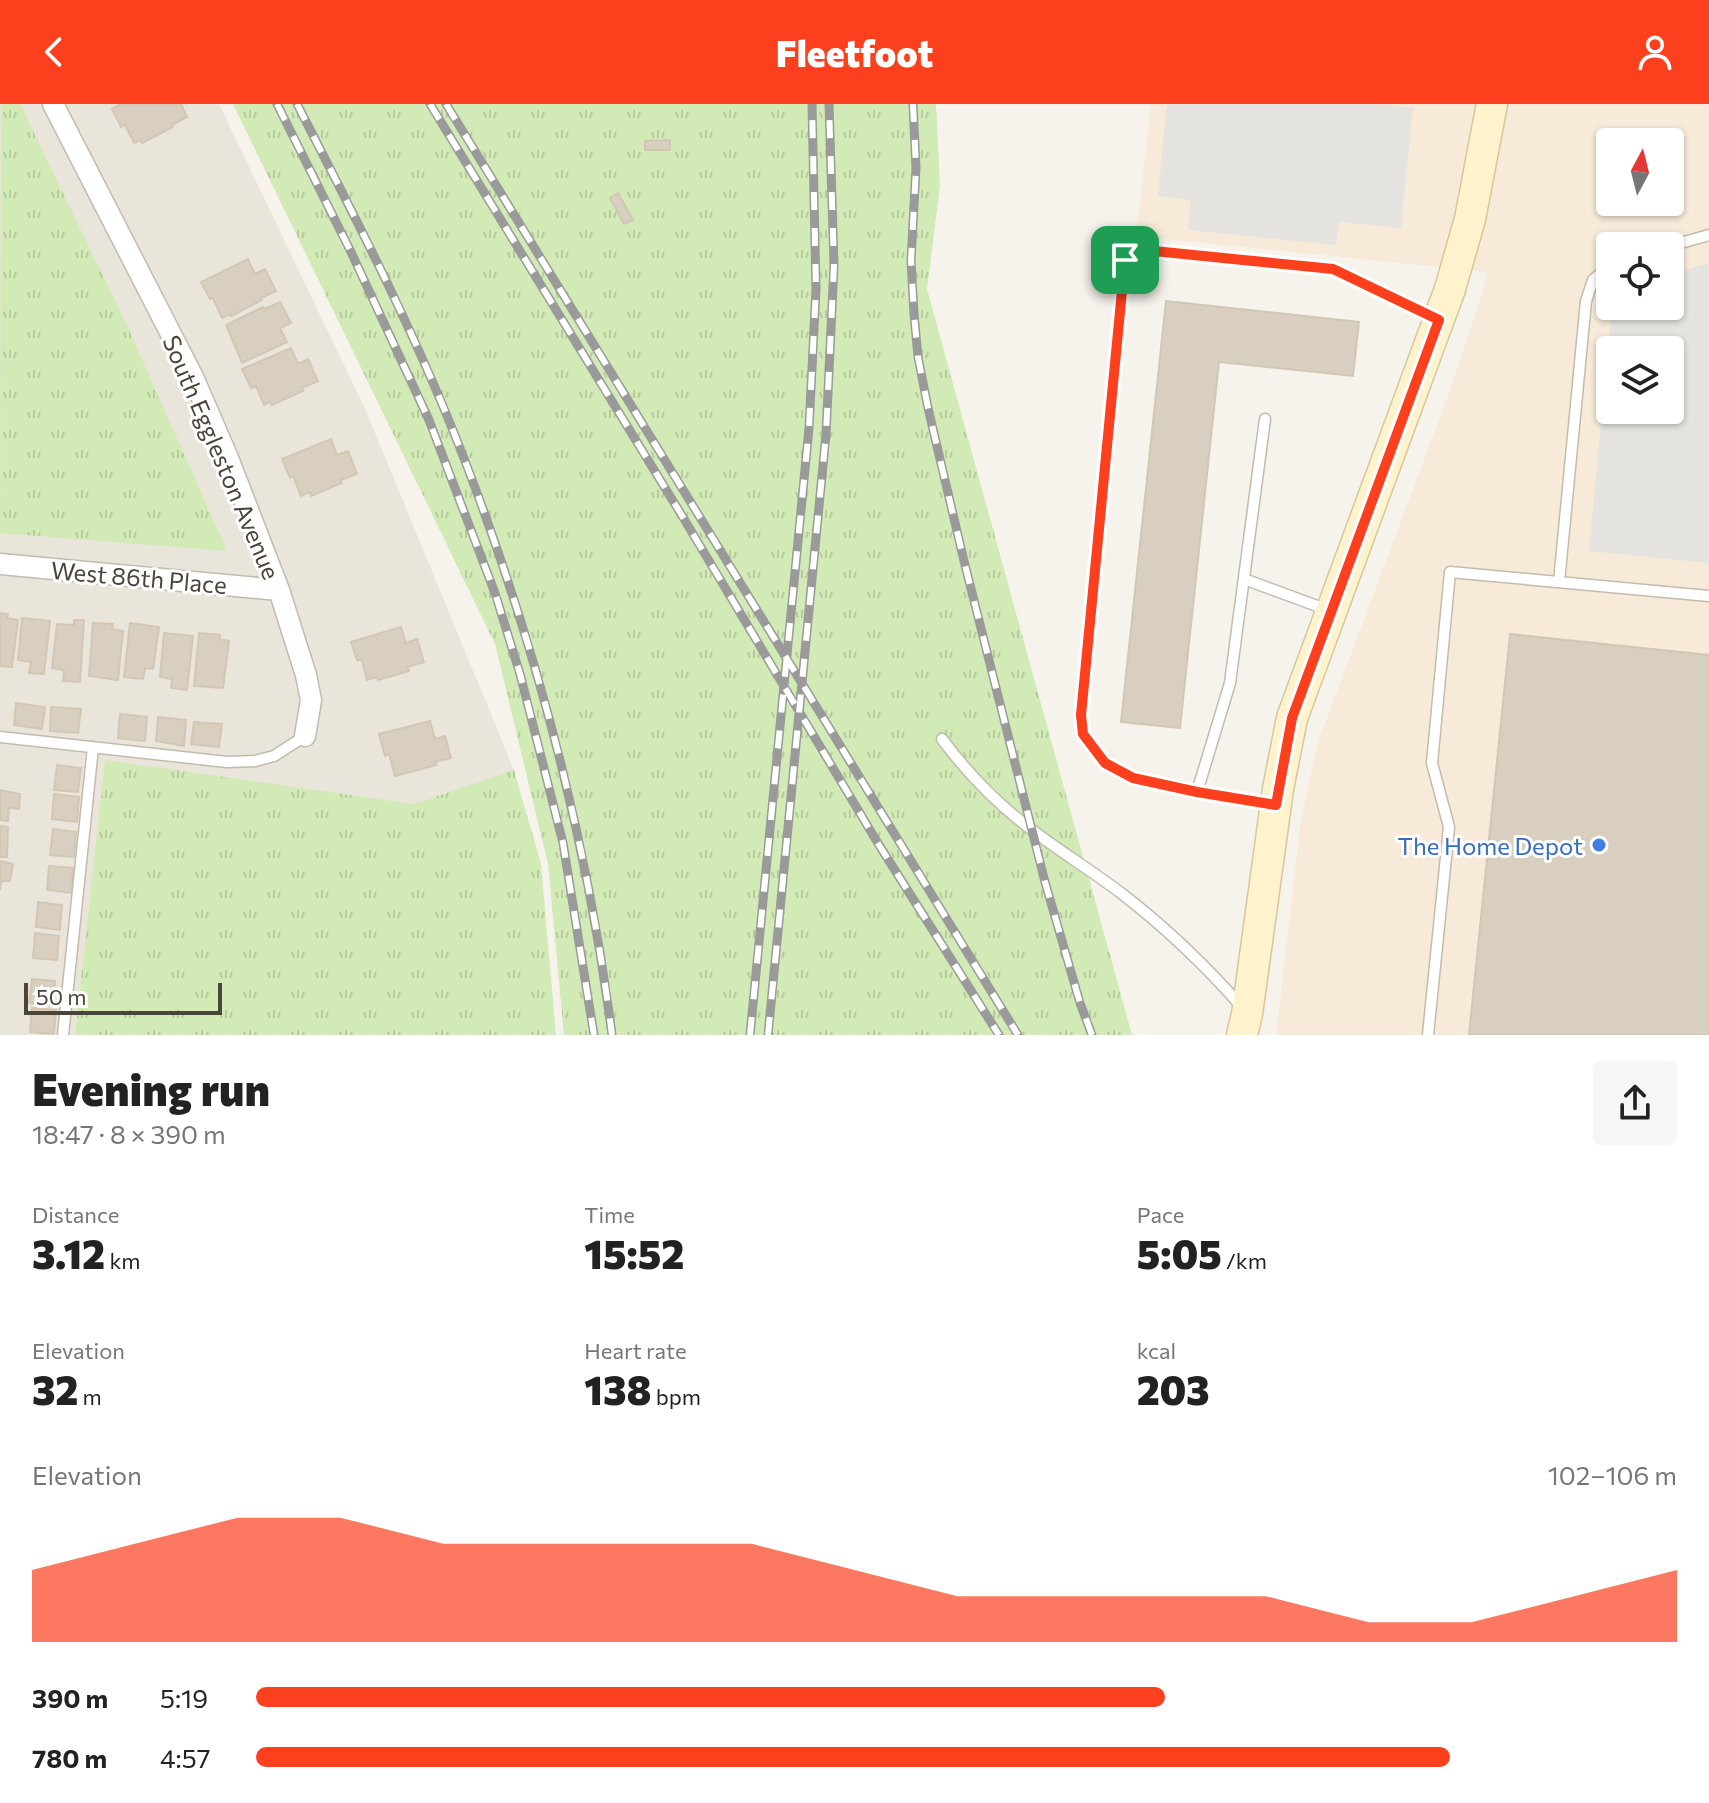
<!DOCTYPE html>
<html lang="en">
<head>
<meta charset="utf-8">
<style>
	body { margin:0; font-family:Commissioner,sans-serif; background:#f6f6f6; color:#222; height:100vh; display:flex; flex-direction:column; font-size:30px; white-space:nowrap }
	* { box-sizing:border-box; margin:0 }
	p { font-size:26px; color:#767676 }
	.icon { flex:none; width:44px; height:44px; fill:none; stroke:currentColor; stroke-width:2; stroke-linecap:round; stroke-linejoin:round }
	.map { position:relative; height:931px; overflow:hidden }
	.details { display:flex; flex-direction:column; background:#fff; flex:1 }
	.details>* { flex:none }
	.needle { width:52px; rotate:7deg }
	.fabs { position:absolute; left:1596px; top:24px; display:grid; gap:16px }
	.fabs a { display:grid; place-items:center; width:88px; height:88px; border-radius:8px; background:#fff; box-shadow:0 2px 6px #0004; font-size:40px }
	.scale { position:absolute; left:24px; bottom:20px; width:198px; box-sizing:border-box; padding-left:8px; border:4px solid #4b4439; border-top:0; font-size:22px; line-height:28px; white-space:nowrap; color:#4b4439; -webkit-text-stroke:6px #fff; paint-order:stroke }
	.pin { position:absolute; display:grid; place-items:center; width:68px; height:68px; color:#fff; margin:-34px; border-radius:16px; box-shadow:0 4px 12px #0006 }
	.round { display:grid; place-items:center; flex:none; width:84px; height:84px; border-radius:8px; background:#f6f6f6 }
	.head { display:flex; align-items:center; justify-content:space-between; height:136px; padding:0 32px }
	h1 { font-size:44px; font-weight:800; line-height:60px }
	.figures { display:grid; grid-template-columns:repeat(3,1fr); gap:12px; height:136px; padding:8px 32px }
	.figures div { display:grid; align-content:center }
	.figures b { font-size:40px; font-weight:800 }
	.figures small { font-size:22px; font-weight:400 }
	.figures p { font-size:22px }
	.chart { height:224px; padding:16px 32px }
	.chart p { display:flex; justify-content:space-between }
	.chart svg { width:100%; height:144px; margin-top:8px; fill:#fc3f1d; opacity:.7 }
	ul { padding:0 32px; list-style:none; font-size:26px }
	li { display:grid; grid-template-columns:128px 96px 1fr; align-items:center; height:60px }
	li i { height:20px; border-radius:10px; background:#fc3f1d }
	header { display:flex; justify-content:space-between; align-items:center; height:104px; padding:0 32px; background:#fc3f1d; color:#fff; font-size:36px; font-weight:800 }
	.map>svg:first-child { display:block }
	.residential { fill:#eae5da }
	.commercial { fill:#f7ead8; fill-rule:evenodd }
	.grass { fill:url(#grass-tufts) }
	.parking { fill:#e5e3e0; fill-rule:evenodd }
	.building { fill:#d8cfc1; stroke:#d3c7b4; stroke-width:2 }
	.lines { fill:none; stroke-linecap:round; stroke-linejoin:round }
	.service-casing { stroke:#c2bbae; stroke-width:13 }
	.minor-casing { stroke:#c2bbae; stroke-width:23 }
	.secondary-casing { stroke:#d6c79b; stroke-width:33 }
	.service { stroke:#fff; stroke-width:10 }
	.minor { stroke:#fff; stroke-width:20 }
	.secondary { stroke:#fff3cd; stroke-width:30 }
	.rail-casing { stroke:#9a9a9a; stroke-width:9 }
	.rail { stroke:#fff; stroke-width:6; stroke-dasharray:18; stroke-linecap:butt }
	.route-casing { stroke:#fff; stroke-width:16 }
	.route { stroke:#fc3f1d; stroke-width:10 }
	.shop-dot { fill:#3f7fe0; stroke:#fff; stroke-width:3 }
	.labels { text-anchor:middle; dominant-baseline:central; stroke-width:6; stroke-linejoin:round; paint-order:stroke }
	.street-label { font-size:24px; fill:#4b4439; stroke:#fff }
	.shop-label { font-size:24px; fill:#366cbe; stroke:#fff; text-anchor:end }
</style>
</head>
<body>
<header><svg class="icon" aria-label="back" viewBox="0 0 24 24"><path d="M15 5l-7 7 7 7"/></svg>Fleetfoot<svg class="icon" aria-label="person" viewBox="0 0 24 24"><circle cx="12" cy="8" r="4"/><path d="M4 21q1-7 8-7t8 7"/></svg></header>
<div class="map">
<svg width="1709" height="931" viewBox="0 0 1709 931">
	<defs>
		<pattern id="grass-tufts" width="24" height="20" patternUnits="userSpaceOnUse" patternTransform="scale(2)"><rect width="24" height="20" fill="#d2eab5"/><path d="M3 7l-1-3M5 7V3M7 7l1-3M15 17l-1-3M17 17v-4M19 17l1-3" fill="none" stroke="#b6ca9c"/></pattern>
	</defs>
	<rect width="100%" height="100%" fill="#f6f3ec"/>
	<path class="residential" d="M0 0H219L366 307 514 666 414 700 106 657 75 931H0Z"/>
	<path class="commercial" d="M1151 0H1709V931H1276L1301 716 1318 638 1448 292 1483 187 1487 168 1136 132ZM1610 38H1670V98H1610ZM1610 142H1670V202H1610ZM1610 246H1670V306H1610Z"/>
	<path class="grass" d="M1 0H20L124 215 227 447 0 429Z
		M233 0H936L940 82 927 185 1132 931H564L548 760 495 540Z
		M105 656 414 700 514 666 541 760 556 931H75Z"/>
	<path class="parking" d="M1167 0H1375L1413 4 1401 124 1339 118 1336 141 1188 126 1191 96 1158 92Z
		M1709 159V459L1589 447 1612 202H1670V170ZM1610 246H1670V306H1610Z"/>
	<path class="building" d="M121 0H181L187 13 172 21 173 23 142 39 141 36 134 39 125 21 121 23 112 5Z
		M670 36V46H645V37Z
		M618 89 633 116 624 120 610 94Z
		M248 155 255 170 265 165 276 187 261 194 262 196 231 212V210L222 214 213 194 210 195 201 178Z
		M1166 197 1359 218 1353 272 1219 258 1180 624 1121 618Z
		M280 198 291 219 280 224 287 238 242 259 226 221 263 203 265 205Z
		M291 244 298 260 308 255 318 277 302 284 303 287 272 301 270 298 264 301 256 282 251 284 242 265Z
		M331 335 337 351 348 347 357 370 341 376 342 379 311 392 310 388 301 392 293 372 290 374 282 355Z
		M0 509 8 510 7 514 18 516 12 563 0 562Z
		M22 514 50 517 44 570 29 569 31 558 18 556Z
		M74 516H84L80 578 63 577 64 566 52 564 57 520 74 521Z
		M93 519 113 520 112 525 123 527 118 576 89 572Z
		M130 519 159 523 153 565 145 564 143 575 124 573Z
		M401 523 406 539 417 535 424 558 407 563 409 567 378 576 377 573 367 576 362 556H357L351 538Z
		M164 529 193 532 187 586 171 584 172 575 160 573Z
		M199 529 220 531 219 535 229 537 223 584 194 582Z
		M1510 530 1709 551V931H1469Z
		M16 599 45 603 42 625 14 621Z
		M51 603 81 605 78 629 50 627Z
		M120 610 147 613 145 637 118 634Z
		M158 613 186 616 184 642 156 637Z
		M430 617 435 635 445 632 451 654 435 658 436 661 395 672 389 650 385 652 379 630Z
		M194 618 222 620 219 643 191 640Z
		M57 661 81 664 78 688 54 686Z
		M0 686 20 690 19 705 9 704 8 717 0 716Z
		M54 690 79 693 77 718 52 715Z
		M0 722 8 723 7 753H0Z
		M53 725 76 728 74 753 50 751Z
		M0 757 13 760 10 777H1L0 786Z
		M49 762 73 764 71 789 47 786Z
		M38 798 62 801 60 826 36 823Z
		M35 829 59 832 57 856 33 854Z
		M32 875 55 877 53 902 29 899Z
		M32 904 56 906 54 930 30 928Z"/>
	<g class="lines">
		<defs>
			<path id="service" d="M1670 142 1709 131
				M1244 475 1328 506
				M1559 478 1586 197 1593 176 1610 161
				M0 633 227 658 255 657 274 652 305 632
				M942 635C968 670 996 699 1032 726 1061 748 1092 767 1121 789 1165 823 1205 861 1241 902
				M1197 688 1230 579 1265 315
				M1273 700 1197 688 1133 674 1105 659 1083 630 1081 611 1125 156 1134 145 1333 165 1437 215
				M63 931 93 643
				M1428 931 1449 723 1432 659 1450 468 1709 492"/>
			<path id="minor" d="M53 0 193 273 228 354 279 486 306 571 311 596 305 632
				M0 460 279 486"/>
			<path id="secondary" d="M1242 931 1247 910 1278 685 1292 614 1450 185 1470 115 1492 0"/>
		</defs>
		<use href="#service" class="service-casing"/>
		<use href="#minor" class="minor-casing"/>
		<use href="#secondary" class="secondary-casing"/>
		<use href="#service" class="service"/>
		<use href="#minor" class="minor"/>
		<use href="#secondary" class="secondary"/>
		<defs>
			<path id="rail" d="M277 0 351 148 429 316 495 489 520 570 563 739 594 931
				M297 0C357 117 418 234 465 357 536 542 587 734 612 931
				M430 0 681 410 879 741 999 931
				M446 0 1018 931
				M913 0 916 64 911 157 914 210 918 253 928 304 964 457 1045 778 1080 899 1092 931
				M750 931 809 324 816 185 812 0
				M768 931 826 330 834 161 829 0"/>
		</defs>
		<use href="#rail" class="rail-casing"/>
		<use href="#rail" class="rail"/>
	</g>
	<g class="lines">
		<defs>
			<path id="route" d="M1134 145 1333 165 1439 216 1292 614 1276 701 1197 688 1133 674 1105 659 1083 630 1081 611 1125 156Z"/>
		</defs>
		<use href="#route" class="route-casing"/>
		<use href="#route" class="route"/>
	</g>
	<circle class="shop-dot" cx="1599" cy="741" r="8"/>
	<g class="labels">
		<g class="street-label">
			<text transform="translate(222 353) rotate(67)">South Eggleston Avenue</text>
			<text transform="translate(139 473) rotate(5)">West 86th Place</text>
		</g>
		<g class="shop-label">
			<text x="1583" y="741">The Home Depot</text>
		</g>
	</g>
</svg>
<div class="fabs">
<a><svg class="needle" viewBox="-14 -14 28 28"><path d="M0-13l5 13h-10z" fill="#e53935"/><path d="M0 13l5-13h-10z" fill="#767676"/></svg></a>
<a><svg class="icon" aria-label="locate" viewBox="0 0 24 24"><circle cx="12" cy="12" r="6"/><path d="M12 2v4M12 18v4M2 12h4M18 12h4"/></svg></a>
<a><svg class="icon" aria-label="layers" viewBox="0 0 24 24"><path d="M12 4l9 5-9 5-9-5zM3 14l9 5 9-5"/></svg></a>
</div>
<div class="scale">50 m</div>
<div class="pin" style="left:1125px;top:156px;background:#1e9e55"><svg class="icon" aria-label="arrive" viewBox="0 0 24 24"><path d="M6 21V4h12l-3 4 3 4H6"/></svg></div>
</div>
<section class="details">
<div class="head"><div><h1>Evening run</h1><p>18:47 · 8 × 390 m</p></div><a class="round"><svg class="icon" aria-label="share" viewBox="0 0 24 24"><path d="M12 15V3M7 8l5-5 5 5M5 13v7h14v-7"/></svg></a></div>
<div class="figures">
<div><p>Distance</p><b>3.12<small> km</small></b></div>
<div><p>Time</p><b>15:52</b></div>
<div><p>Pace</p><b>5:05<small> /km</small></b></div>
</div>
<div class="figures">
<div><p>Elevation</p><b>32<small> m</small></b></div>
<div><p>Heart rate</p><b>138<small> bpm</small></b></div>
<div><p>kcal</p><b>203</b></div>
</div>
<div class="chart"><p><span>Elevation</span>102–106 m</p>
<svg viewBox="0 0 160 44" preserveAspectRatio="none"><path d="M0 44V22L10 14L20 6L30 6L40 14L50 14L60 14L70 14L80 22L90 30L100 30L110 30L120 30L130 38L140 38L150 30L160 22V44z"/></svg>
</div>
<ul>
<li><b>390 m</b>5:19<i style="width:64%"></i></li>
<li><b>780 m</b>4:57<i style="width:84%"></i></li>
</ul>
</section>
</body>
</html>
